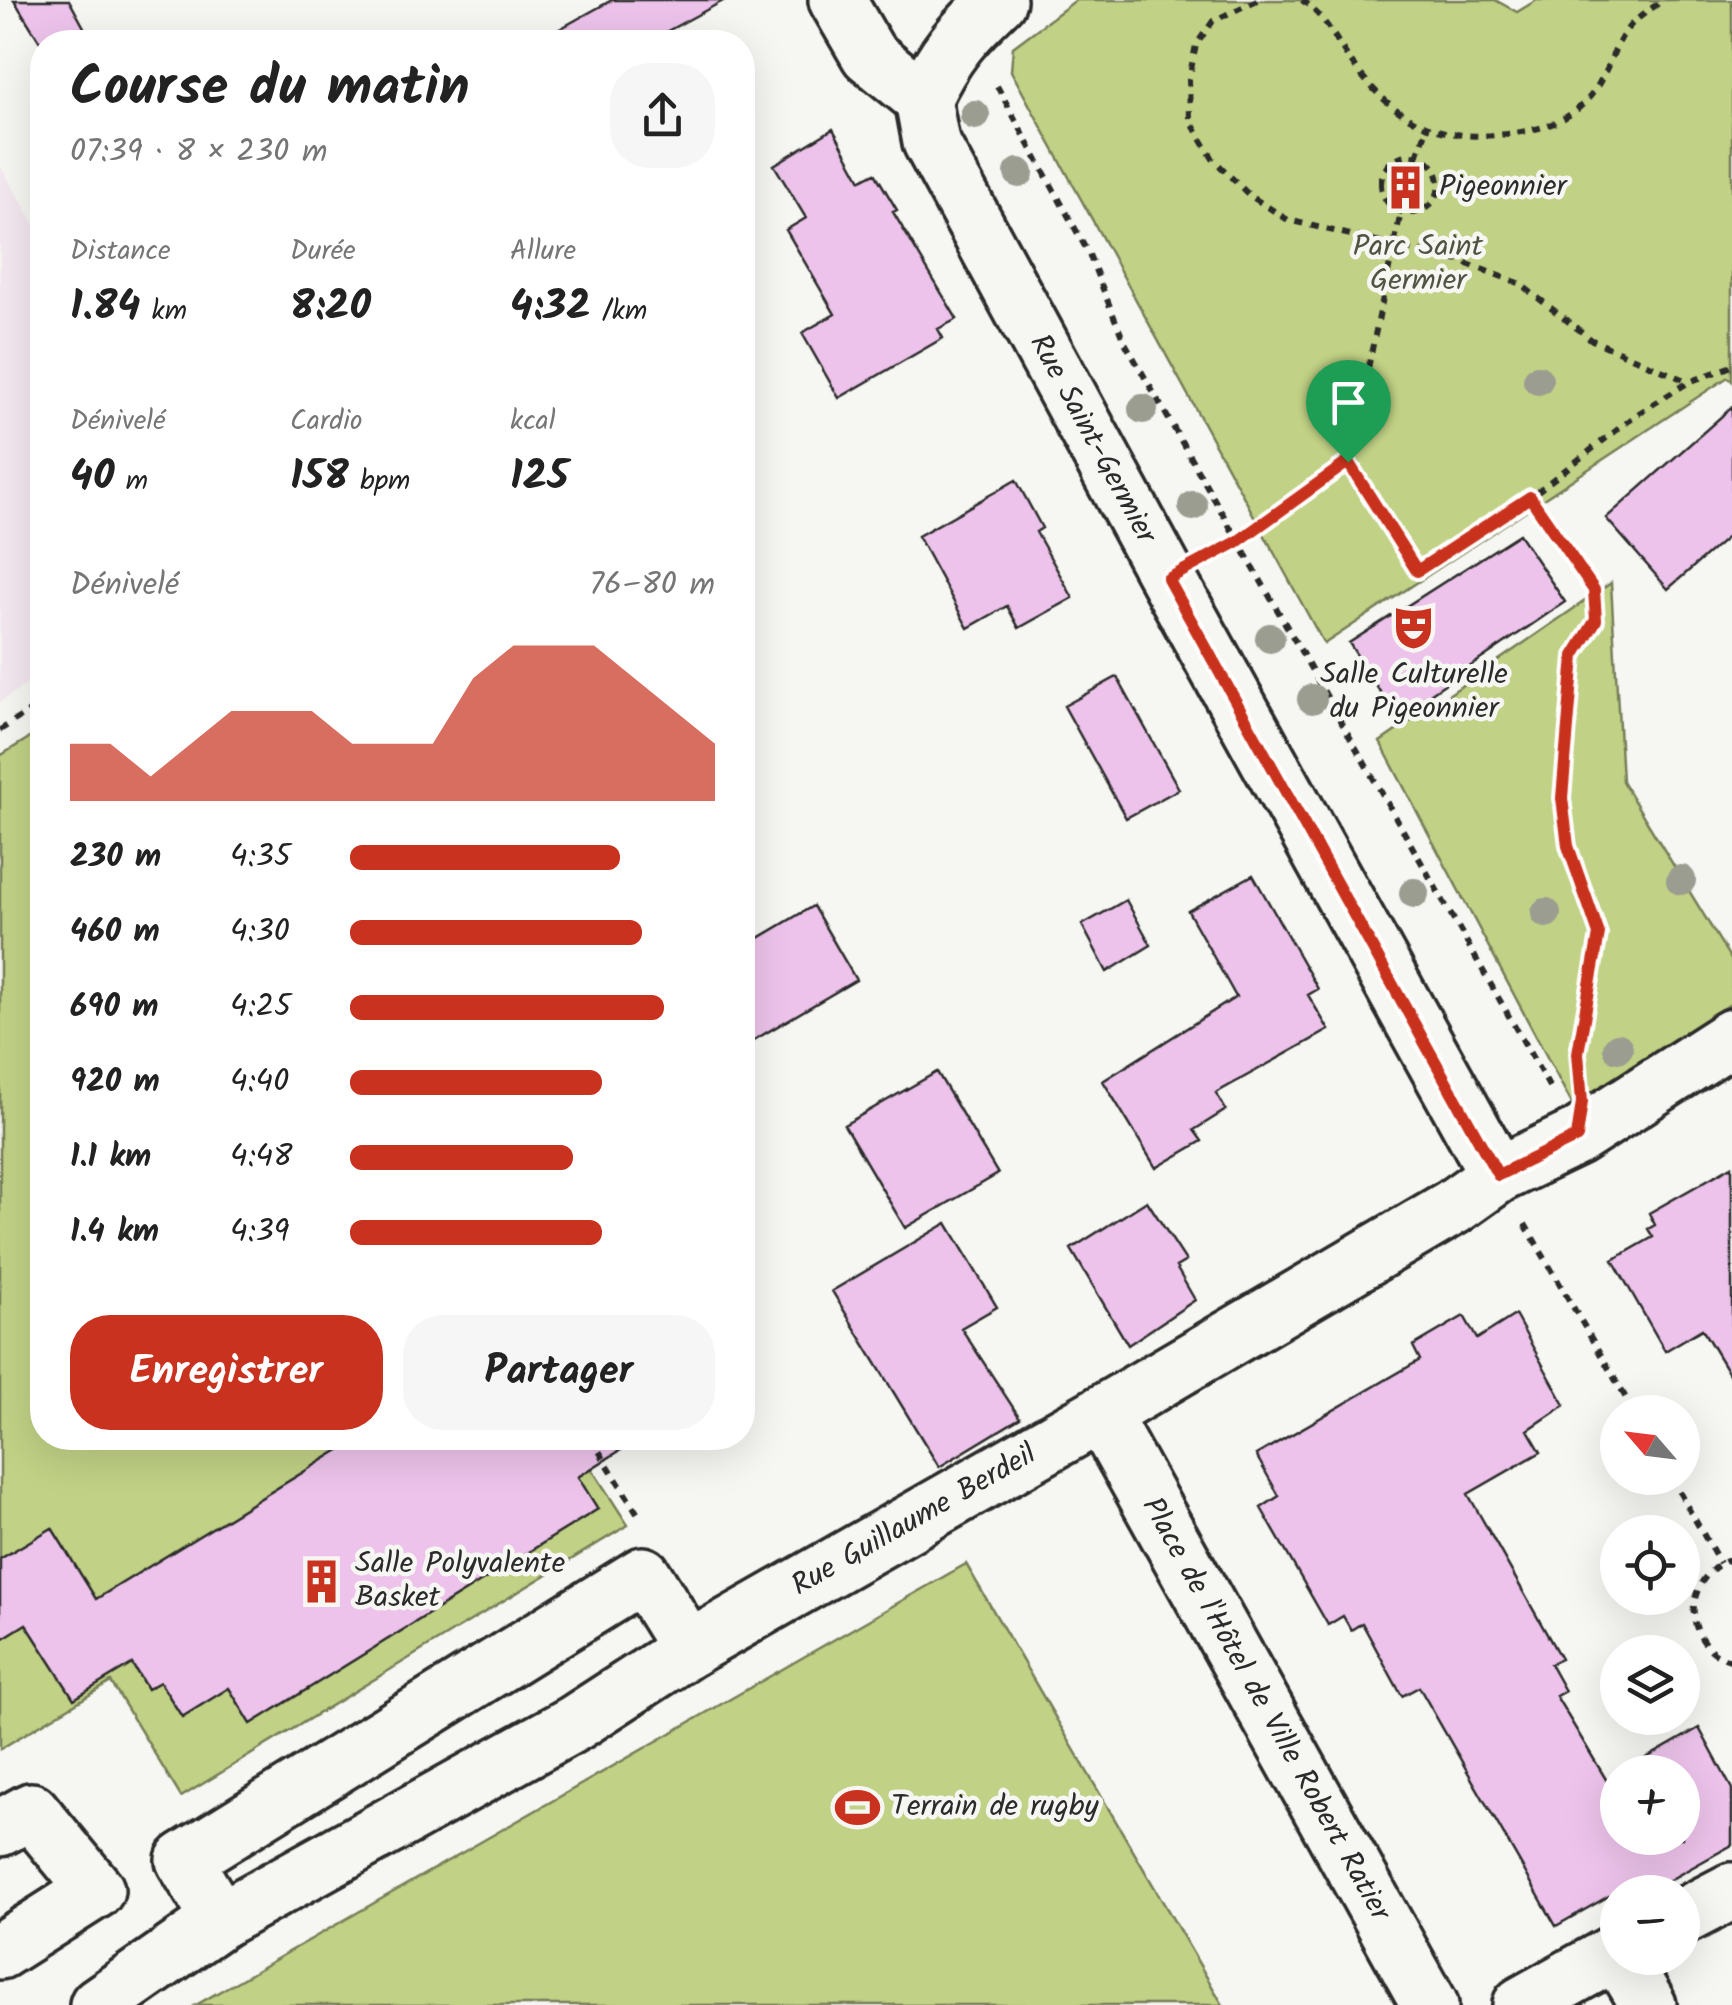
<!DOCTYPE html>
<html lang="fr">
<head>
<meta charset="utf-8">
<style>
	body { margin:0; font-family:Kalam,sans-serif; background:#f6f6f6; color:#222; height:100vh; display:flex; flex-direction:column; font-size:38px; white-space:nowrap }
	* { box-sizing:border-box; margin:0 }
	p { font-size:32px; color:#767676 }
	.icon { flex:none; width:55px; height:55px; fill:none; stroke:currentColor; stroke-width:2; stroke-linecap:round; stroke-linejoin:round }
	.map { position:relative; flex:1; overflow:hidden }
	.panel { position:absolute; left:30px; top:30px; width:725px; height:1420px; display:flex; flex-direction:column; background:#fff; border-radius:40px; box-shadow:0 10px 40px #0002 }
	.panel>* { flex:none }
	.needle { width:65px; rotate:298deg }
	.controls { position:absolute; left:1600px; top:1395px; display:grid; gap:20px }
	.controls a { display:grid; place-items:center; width:100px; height:100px; border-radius:50%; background:#fff; box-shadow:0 10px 40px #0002; font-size:50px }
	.pin { position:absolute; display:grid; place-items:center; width:85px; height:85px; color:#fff; margin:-102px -42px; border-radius:50% 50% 50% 0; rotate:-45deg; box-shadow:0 0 10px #0007 }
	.pin .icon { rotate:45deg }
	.round { display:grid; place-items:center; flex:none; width:105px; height:105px; border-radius:40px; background:#f6f6f6 }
	.headline { display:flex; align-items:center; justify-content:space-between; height:170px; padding:0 40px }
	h1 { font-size:55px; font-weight:700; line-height:75px }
	.metrics { display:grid; grid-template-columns:repeat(3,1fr); gap:15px; height:170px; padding:10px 40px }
	.metrics div { display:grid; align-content:center }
	.metrics b { font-size:42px; font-weight:700 }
	.metrics small { font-size:28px; font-weight:400 }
	.metrics p { font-size:28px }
	.chart { height:280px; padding:20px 40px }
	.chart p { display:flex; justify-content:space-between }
	.chart svg { width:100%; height:180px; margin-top:10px; fill:#c8321e; opacity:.7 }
	.button { display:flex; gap:20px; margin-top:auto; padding:20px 40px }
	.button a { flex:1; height:115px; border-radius:40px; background:#c8321e; color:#fff; font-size:40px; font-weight:700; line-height:115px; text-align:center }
	.button a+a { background:#f6f6f6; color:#222 }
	ul { padding:0 40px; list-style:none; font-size:32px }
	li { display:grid; grid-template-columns:160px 120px 1fr; align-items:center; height:75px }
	li i { height:25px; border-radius:12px; background:#c8321e }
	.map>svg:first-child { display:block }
	.built { fill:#f3e7f0 }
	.green { fill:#c1d185; stroke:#767e58; stroke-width:2.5 }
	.building { fill:#edc3eb; stroke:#2b2b2b; stroke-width:2.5 }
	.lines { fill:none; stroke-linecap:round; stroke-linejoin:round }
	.minor-casing { stroke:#2b2b2b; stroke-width:62 }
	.path { stroke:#2b2b2b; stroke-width:6; stroke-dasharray:8 8; stroke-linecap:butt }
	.minor { stroke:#f6f6f2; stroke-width:55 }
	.tree { fill:#9b9d91 }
	.route-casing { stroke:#fff; stroke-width:20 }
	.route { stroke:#c8321e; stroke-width:12 }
	.labels { text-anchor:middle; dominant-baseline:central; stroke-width:9; stroke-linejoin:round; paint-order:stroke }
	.poi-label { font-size:30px; fill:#2b2b2b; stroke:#f6f6f2; text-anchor:start }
	.park-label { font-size:30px; fill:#505442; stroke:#f6f6f2 }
	.street-label { font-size:30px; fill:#2b2b2b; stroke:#f6f6f2 }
</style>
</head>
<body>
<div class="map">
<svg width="1732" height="2005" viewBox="0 0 1732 2005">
	<rect width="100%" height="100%" fill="#f6f6f2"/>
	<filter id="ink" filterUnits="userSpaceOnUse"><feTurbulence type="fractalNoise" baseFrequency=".01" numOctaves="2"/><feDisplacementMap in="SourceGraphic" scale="20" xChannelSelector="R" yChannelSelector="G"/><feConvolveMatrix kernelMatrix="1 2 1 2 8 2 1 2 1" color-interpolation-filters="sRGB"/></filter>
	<g filter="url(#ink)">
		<path class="built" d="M0 166 42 236V673L0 702Z"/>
		<path class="green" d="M1076 0H1495L1517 12 1537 0H1732V381L1728 377 1324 644 1011 71 1013 47Z
			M1611 583 1622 781 1732 961V1003L1573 1106 1380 742Z
			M42 730V1438H572L628 1525 181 1797 111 1682 0 1749V756Z
			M966 1564 1223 2005H196Z"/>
		<path class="building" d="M14 0H69L92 42H40Z
			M612 0H725L647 42H536Z
			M833 129 861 180 875 173 897 210 893 212 957 319 938 329 943 338 839 398 802 333 835 314 786 230 806 218 774 165Z
			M1732 407V533L1668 589 1606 518Z
			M1016 480 1042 528 1036 532 1073 598 1019 628 1007 606 968 628 918 536Z
			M1519 534 1565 602 1396 717 1349 643Z
			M1117 677 1179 789 1126 818 1064 706Z
			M1253 875 1318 989 1308 995 1329 1030 1216 1093 1226 1110 1194 1130 1202 1141 1156 1168 1103 1081 1236 997 1188 911Z
			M1126 900 1151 945 1107 972 1082 925Z
			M813 906 856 980 742 1047V948Z
			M937 1072 998 1174 905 1228 844 1125Z
			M1732 1166V1379L1702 1329 1665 1351 1613 1260 1653 1237 1648 1229 1655 1225 1649 1213Z
			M1147 1201 1186 1261 1176 1267 1195 1300 1128 1345 1071 1249Z
			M947 1223 997 1307 961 1328 1020 1418 939 1467 832 1291Z
			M1515 1315 1565 1405 1528 1430 1541 1452 1468 1494 1561 1659 1550 1664 1565 1691 1556 1696 1607 1781 1618 1775V1838H1682V1772H1622L1699 1728 1732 1789V1845L1648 1892H1618V1898L1609 1896 1556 1926 1419 1687 1402 1696 1362 1623 1351 1630 1343 1616 1328 1625 1261 1508 1279 1496 1256 1455 1420 1360 1413 1346 1464 1316 1477 1339Z
			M359 1438H640L578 1477 598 1509 251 1724 229 1688 182 1717 160 1682 147 1689 132 1664 74 1699 26 1624 0 1640V1559L52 1528 96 1599Z"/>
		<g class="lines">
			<defs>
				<g id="minor">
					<path id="s1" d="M837 0 869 55 923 99 931 142 1168 579 1498 1175"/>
					<path d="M923 99C945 53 962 34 998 0"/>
					<path id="s2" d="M1101 1414 1430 2005"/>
					<path d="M0 1828 31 1811 96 1890 0 1951"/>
					<path d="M1682 1917 1732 1891"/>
					<path d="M220 1920 184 1860 643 1575 689 1649"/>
					<path d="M1620 1958 1648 2005"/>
					<path id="s3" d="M98 2005 220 1920 575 1723 689 1649 1101 1414 1453 1207 1498 1175 1577 1137 1732 1037"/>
					<path d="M1521 2005 1618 1951"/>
				</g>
			</defs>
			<use href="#minor" class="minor-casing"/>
			<path class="path" d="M1257 0 1213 21 1196 45 1189 79 1190 120 1213 159 1249 195 1288 220 1459 261 1519 283 1592 340 1689 382
				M1302 0C1330 21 1337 45 1358 71 1395 118 1435 140 1496 135 1522 133 1553 128 1575 111 1602 91 1607 62 1623 35 1631 21 1650 10 1663 0
				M997 86 1088 252 1123 339 1551 1090
				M1381 184a29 29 0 1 1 58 0a29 29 0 1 1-58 0Z
				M1417 156 1427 129
				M1348 463 1417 571 1530 497 1639 413 1689 382 1732 366
				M1530 497 1594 589 1596 621 1573 656 1562 798 1568 847 1599 934 1578 1053 1579 1072
				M1217 552 1348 463 1401 212
				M0 730 42 703
				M1525 1224 1634 1412
				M591 1438 641 1519
				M1671 1478 1720 1563
				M1732 1559C1693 1571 1680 1621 1711 1650 1716 1655 1725 1658 1732 1661"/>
			<use href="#minor" class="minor"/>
		</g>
		<g class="tree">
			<circle cx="975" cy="115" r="15"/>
			<circle cx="1019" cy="173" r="15"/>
			<circle cx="1538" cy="380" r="15"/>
			<circle cx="1143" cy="409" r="15"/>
			<circle cx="1193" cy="506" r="15"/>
			<circle cx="1270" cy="638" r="15"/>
			<circle cx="1312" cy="699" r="15"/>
			<circle cx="1681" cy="880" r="15"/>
			<circle cx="1414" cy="893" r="15"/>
			<circle cx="1546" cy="913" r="15"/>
			<circle cx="1618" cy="1048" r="15"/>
		</g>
	</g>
	<g class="lines" filter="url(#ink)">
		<defs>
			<path id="route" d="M1348 462 1417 571 1530 497 1594 590 1596 620 1574 656 1562 798 1568 846 1599 934 1578 1053 1582 1102 1577 1137 1498 1175 1168 579 1237 542Z"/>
		</defs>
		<use href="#route" class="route-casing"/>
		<use href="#route" class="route"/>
	</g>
	<defs>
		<symbol id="building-bare" viewBox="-9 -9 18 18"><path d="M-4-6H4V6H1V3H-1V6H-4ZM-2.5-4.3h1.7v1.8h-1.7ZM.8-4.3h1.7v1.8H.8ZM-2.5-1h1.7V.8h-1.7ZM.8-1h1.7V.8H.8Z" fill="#c8321e" stroke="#f6f6f2" stroke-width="2.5" paint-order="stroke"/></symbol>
		<symbol id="theatre-bare" viewBox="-9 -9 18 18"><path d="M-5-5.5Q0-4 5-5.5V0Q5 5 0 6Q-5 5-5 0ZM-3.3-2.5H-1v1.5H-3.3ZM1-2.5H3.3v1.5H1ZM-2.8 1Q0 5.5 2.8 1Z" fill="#c8321e" stroke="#f6f6f2" stroke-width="2.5" paint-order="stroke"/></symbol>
		<symbol id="stadium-bare" viewBox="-9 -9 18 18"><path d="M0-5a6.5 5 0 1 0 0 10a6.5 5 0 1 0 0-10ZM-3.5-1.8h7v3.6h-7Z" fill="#c8321e" stroke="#f6f6f2" stroke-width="2.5" paint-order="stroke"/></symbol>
	</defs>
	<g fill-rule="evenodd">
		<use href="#building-bare" x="1374" y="156" width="63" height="63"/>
		<use href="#theatre-bare" x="1382" y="596" width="63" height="63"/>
		<use href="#building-bare" x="290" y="1550" width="63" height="63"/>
		<use href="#stadium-bare" x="826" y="1776" width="63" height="63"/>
	</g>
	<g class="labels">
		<g class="poi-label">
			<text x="1439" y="187">Pigeonnier</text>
			<text x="1414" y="675" text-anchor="middle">Salle Culturelle<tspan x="1414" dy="34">du Pigeonnier</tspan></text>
			<text x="355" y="1564">Salle Polyvalente<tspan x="355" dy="34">Basket</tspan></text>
			<text x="891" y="1807">Terrain de rugby</text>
		</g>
		<g class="park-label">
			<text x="1418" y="247">Parc Saint<tspan x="1418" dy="34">Germier</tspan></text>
		</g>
		<g class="street-label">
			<text stroke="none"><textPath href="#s1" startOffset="515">Rue Saint-Germier</textPath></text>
			<text stroke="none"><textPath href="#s3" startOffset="950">Rue Guillaume Berdeil</textPath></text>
			<text stroke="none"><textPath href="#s2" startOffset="338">Place de l'Hôtel de Ville Robert Ratier</textPath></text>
		</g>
	</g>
</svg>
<div class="controls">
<a><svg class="needle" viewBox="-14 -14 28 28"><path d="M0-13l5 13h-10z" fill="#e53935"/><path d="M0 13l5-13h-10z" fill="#767676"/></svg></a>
<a><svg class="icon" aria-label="locate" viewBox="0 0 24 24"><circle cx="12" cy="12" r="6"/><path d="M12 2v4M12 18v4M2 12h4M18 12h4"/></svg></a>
<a><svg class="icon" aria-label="layers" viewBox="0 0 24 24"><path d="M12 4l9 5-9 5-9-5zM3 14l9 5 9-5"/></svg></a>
<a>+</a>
<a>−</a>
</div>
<div class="pin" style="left:1348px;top:462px;background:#1e9e55"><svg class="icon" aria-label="arrive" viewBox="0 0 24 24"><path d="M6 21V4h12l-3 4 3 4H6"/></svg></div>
<section class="panel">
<div class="headline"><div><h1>Course du matin</h1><p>07:39 · 8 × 230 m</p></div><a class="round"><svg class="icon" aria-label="share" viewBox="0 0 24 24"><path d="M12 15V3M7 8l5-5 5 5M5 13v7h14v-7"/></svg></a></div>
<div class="metrics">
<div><p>Distance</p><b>1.84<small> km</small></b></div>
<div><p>Durée</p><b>8:20</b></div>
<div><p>Allure</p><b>4:32<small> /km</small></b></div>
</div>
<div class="metrics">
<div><p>Dénivelé</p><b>40<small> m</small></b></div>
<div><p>Cardio</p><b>158<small> bpm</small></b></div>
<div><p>kcal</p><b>125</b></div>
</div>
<div class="chart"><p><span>Dénivelé</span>76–80 m</p>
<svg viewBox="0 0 160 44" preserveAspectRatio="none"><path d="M0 44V30L10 30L20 38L30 30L40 22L50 22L60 22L70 30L80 30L90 30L100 14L110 6L120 6L130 6L140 14L150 22L160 30V44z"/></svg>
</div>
<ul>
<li><b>230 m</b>4:35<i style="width:74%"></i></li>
<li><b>460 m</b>4:30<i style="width:80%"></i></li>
<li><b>690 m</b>4:25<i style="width:86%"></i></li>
<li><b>920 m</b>4:40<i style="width:69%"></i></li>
<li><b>1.1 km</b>4:48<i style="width:61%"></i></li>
<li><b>1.4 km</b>4:39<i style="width:69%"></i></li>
</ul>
<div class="button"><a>Enregistrer</a><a>Partager</a></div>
</section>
</div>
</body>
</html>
